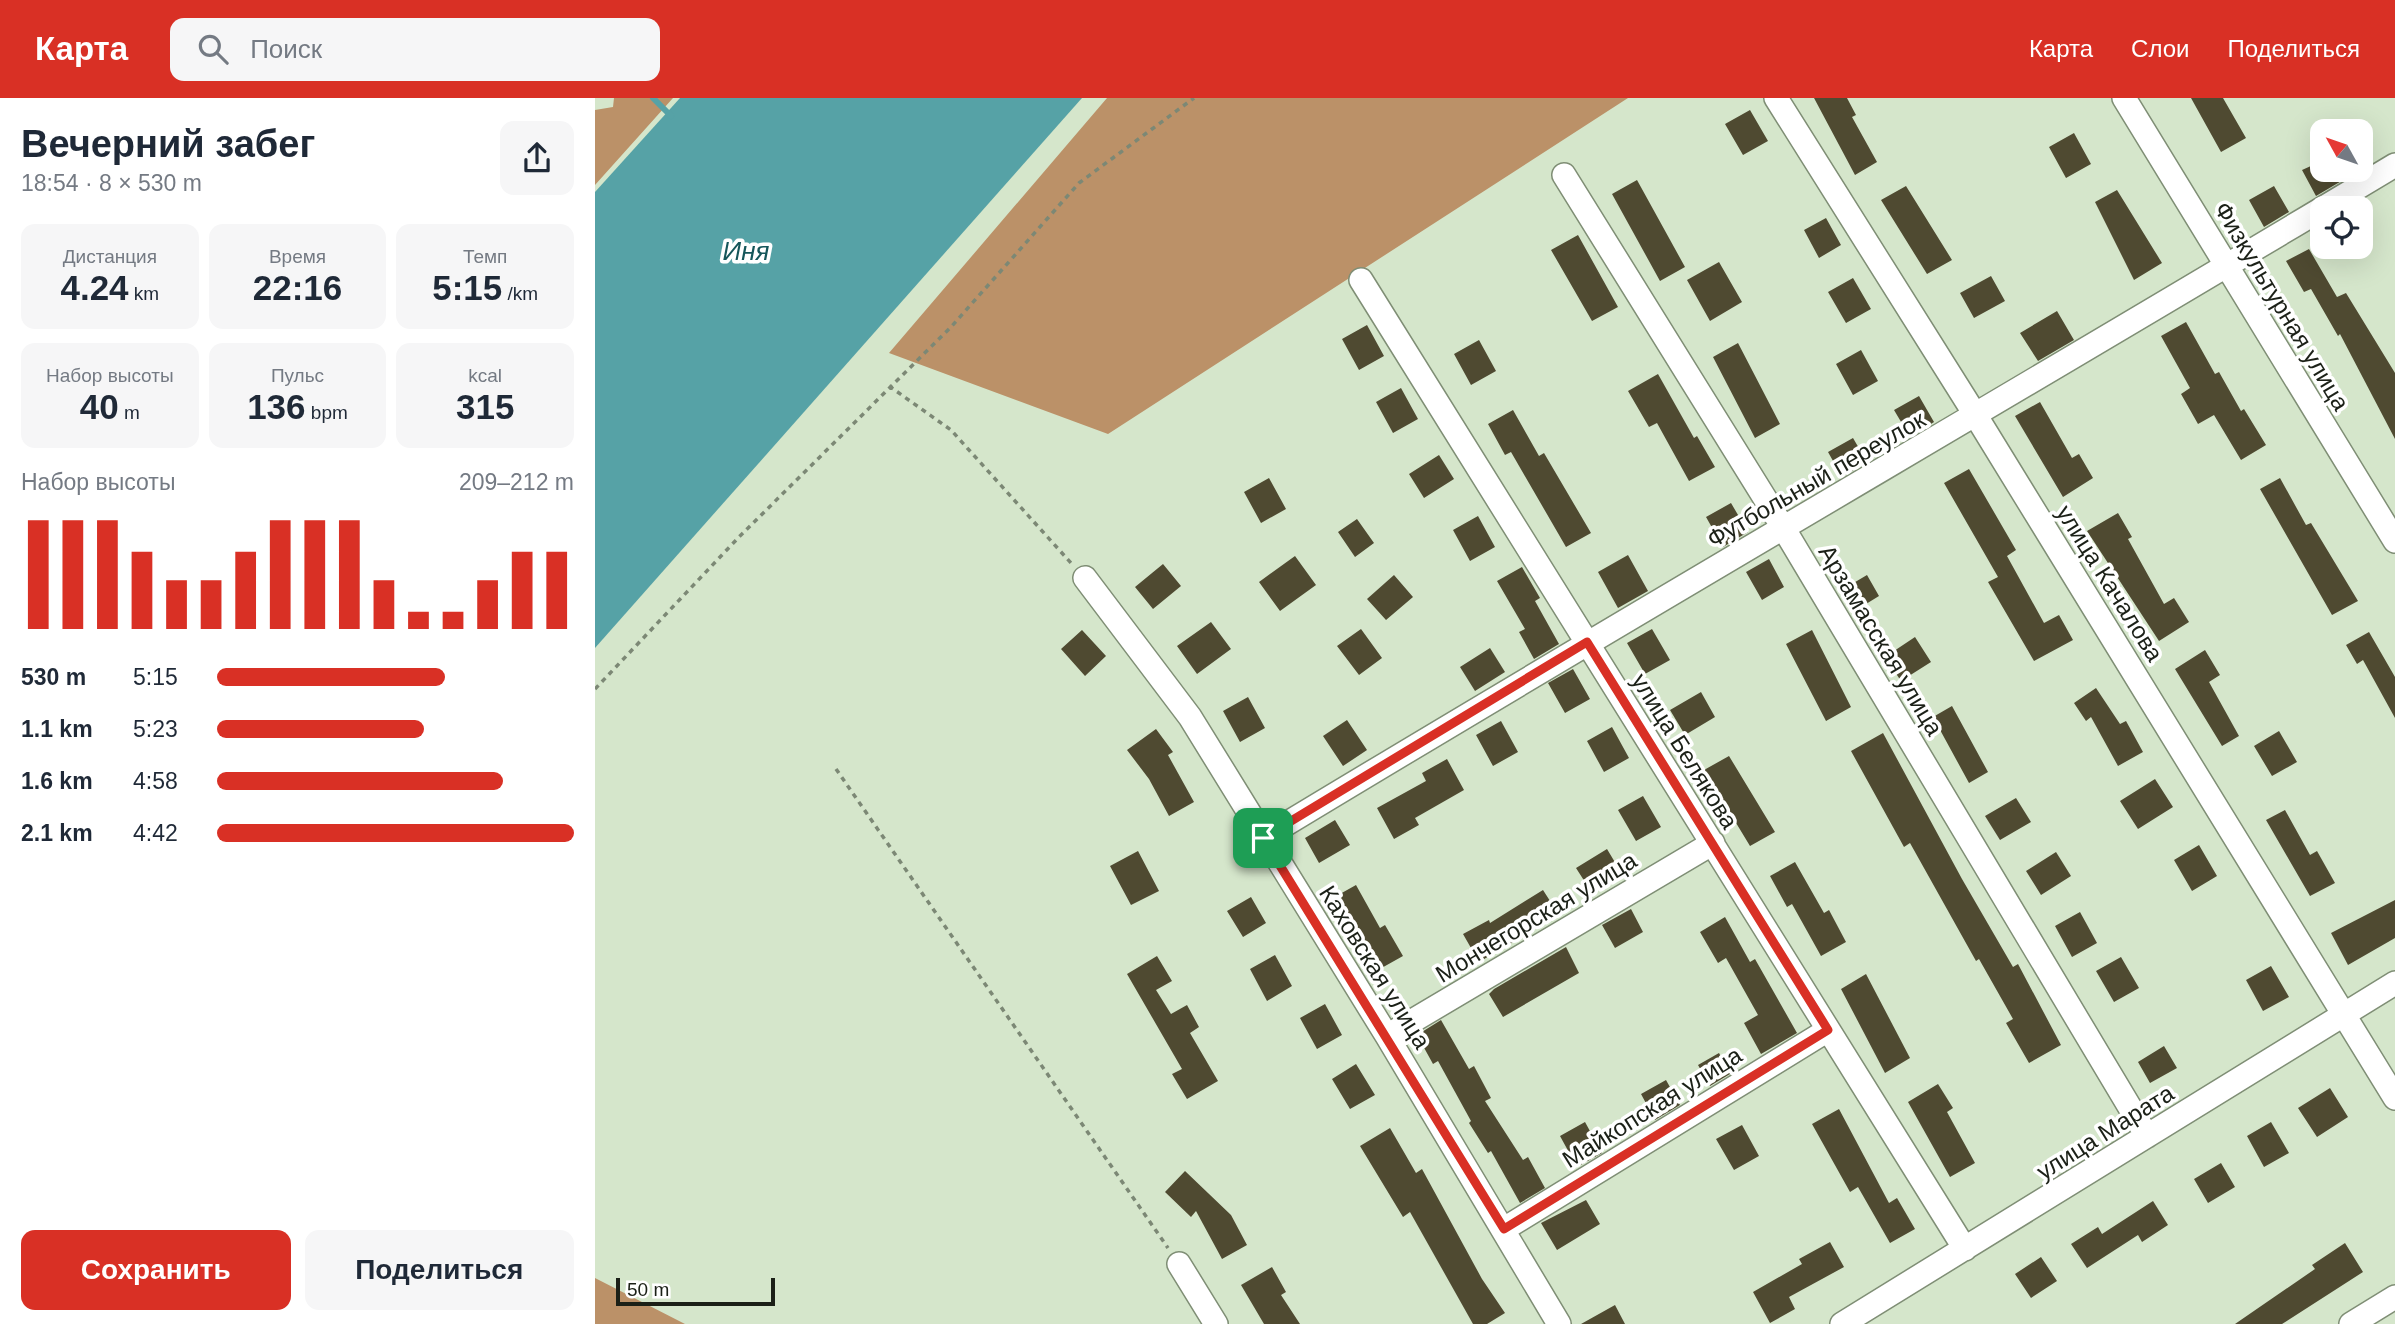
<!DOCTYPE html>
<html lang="ru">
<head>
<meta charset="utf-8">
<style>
	body { margin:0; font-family:Arial,sans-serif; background:#f6f6f7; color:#1f2937; height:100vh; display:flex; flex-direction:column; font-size:26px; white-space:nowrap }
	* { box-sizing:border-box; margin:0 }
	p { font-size:23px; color:#747a83 }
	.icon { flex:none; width:38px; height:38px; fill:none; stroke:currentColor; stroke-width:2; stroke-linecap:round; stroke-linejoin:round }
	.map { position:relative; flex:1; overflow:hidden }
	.panel { display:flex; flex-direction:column; background:#fff; width:595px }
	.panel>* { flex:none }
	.needle { width:46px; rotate:310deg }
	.controls { position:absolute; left:1715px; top:21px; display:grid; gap:14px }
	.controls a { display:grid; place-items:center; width:63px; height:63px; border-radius:14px; background:#fff; box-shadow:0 7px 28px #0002; font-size:35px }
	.scale { position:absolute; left:21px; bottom:18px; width:159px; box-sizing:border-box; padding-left:7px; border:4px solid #1b2017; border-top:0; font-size:19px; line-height:24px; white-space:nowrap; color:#1b2017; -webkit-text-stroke:5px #fff; paint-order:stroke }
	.pin { position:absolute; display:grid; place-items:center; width:60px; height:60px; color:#fff; margin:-30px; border-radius:14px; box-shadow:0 4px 10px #0006 }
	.round { display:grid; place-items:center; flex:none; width:74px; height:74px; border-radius:14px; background:#f6f6f7 }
	.headline { display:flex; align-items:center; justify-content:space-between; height:119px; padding:0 21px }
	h1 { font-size:38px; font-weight:700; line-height:52px }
	.figures { display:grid; grid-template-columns:repeat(3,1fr); gap:10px; height:119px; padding:7px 21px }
	.figures div { display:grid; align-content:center; border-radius:14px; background:#f6f6f7; text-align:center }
	.figures b { font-size:35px; font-weight:700 }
	.figures small { font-size:19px; font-weight:400 }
	.figures p { font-size:19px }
	.chart { height:196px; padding:14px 21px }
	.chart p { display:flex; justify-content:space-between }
	.chart svg { width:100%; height:126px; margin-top:7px; stroke:#d93025; stroke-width:6 }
	.primary-button { display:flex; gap:14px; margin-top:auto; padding:14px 21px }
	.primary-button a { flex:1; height:80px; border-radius:14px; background:#d93025; color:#fff; font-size:28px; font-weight:700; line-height:80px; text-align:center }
	.primary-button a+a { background:#f6f6f7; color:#1f2937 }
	ul { padding:0 21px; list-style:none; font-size:23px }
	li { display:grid; grid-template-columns:112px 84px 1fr; align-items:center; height:52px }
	li i { height:18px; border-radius:9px; background:#d93025 }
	header { display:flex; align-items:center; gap:42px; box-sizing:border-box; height:98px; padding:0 35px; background:#d93025; color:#fff }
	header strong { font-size:33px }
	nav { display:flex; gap:38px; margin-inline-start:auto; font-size:24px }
	.search { width:490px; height:63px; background:#f6f6f7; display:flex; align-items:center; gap:18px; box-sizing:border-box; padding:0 24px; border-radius:14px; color:#747a83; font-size:26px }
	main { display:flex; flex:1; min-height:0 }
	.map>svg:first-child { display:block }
	.forest { fill:#bb9168 }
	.water { fill:#56a2a6 }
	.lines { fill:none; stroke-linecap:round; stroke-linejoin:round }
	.stream { stroke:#56a2a6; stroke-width:6 }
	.building { fill:#4f4a31 }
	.street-casing { stroke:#7f8e75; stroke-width:26 }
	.path { stroke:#7c8875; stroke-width:3.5; stroke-dasharray:5 5; stroke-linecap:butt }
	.street { stroke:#fff; stroke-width:23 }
	.route-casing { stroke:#fff; stroke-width:14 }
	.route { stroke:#d93025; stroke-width:9 }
	.labels { text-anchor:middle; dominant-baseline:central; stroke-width:7; stroke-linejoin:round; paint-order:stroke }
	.street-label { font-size:24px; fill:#1b2017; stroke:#fff }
	.water-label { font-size:26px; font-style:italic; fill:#15565a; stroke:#fff }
</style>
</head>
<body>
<header>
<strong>Карта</strong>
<div class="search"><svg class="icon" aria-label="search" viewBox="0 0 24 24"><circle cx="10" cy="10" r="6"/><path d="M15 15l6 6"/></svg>Поиск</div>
<nav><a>Карта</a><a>Слои</a><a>Поделиться</a></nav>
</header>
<main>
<section class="panel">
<div class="headline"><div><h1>Вечерний забег</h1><p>18:54 · 8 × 530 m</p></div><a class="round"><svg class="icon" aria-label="share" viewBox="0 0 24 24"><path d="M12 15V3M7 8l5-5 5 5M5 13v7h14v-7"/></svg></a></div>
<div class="figures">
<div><p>Дистанция</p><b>4.24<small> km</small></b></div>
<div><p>Время</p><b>22:16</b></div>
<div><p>Темп</p><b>5:15<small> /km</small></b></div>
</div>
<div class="figures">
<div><p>Набор высоты</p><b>40<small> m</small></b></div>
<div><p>Пульс</p><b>136<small> bpm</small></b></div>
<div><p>kcal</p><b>315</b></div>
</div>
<div class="chart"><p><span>Набор высоты</span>209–212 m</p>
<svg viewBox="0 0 160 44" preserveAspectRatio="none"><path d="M5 44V6M15 44V6M25 44V6M35 44V17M45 44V27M55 44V27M65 44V17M75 44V6M85 44V6M95 44V6M105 44V27M115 44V38M125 44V38M135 44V27M145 44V17M155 44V17"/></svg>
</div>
<ul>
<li><b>530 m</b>5:15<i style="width:64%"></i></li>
<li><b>1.1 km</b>5:23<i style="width:58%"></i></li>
<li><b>1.6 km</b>4:58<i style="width:80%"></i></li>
<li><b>2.1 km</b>4:42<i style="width:100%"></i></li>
</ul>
<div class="primary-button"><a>Сохранить</a><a>Поделиться</a></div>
</section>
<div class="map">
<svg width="1800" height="1226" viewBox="0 0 1800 1226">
	<rect width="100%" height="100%" fill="#d5e6cb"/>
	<path class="forest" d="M19 0H78L0 87V12L18 9Z
		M512 0H1033L513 336 294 255Z
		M0 1180 90 1226H0Z"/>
	<path class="water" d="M85 0H487L0 550V94Z"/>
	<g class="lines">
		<path class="stream" d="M58 0 76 18"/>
	</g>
	<path class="building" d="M1219 0H1252L1261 17 1257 19 1282 64 1260 77Z
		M1596 0H1628L1651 40 1626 54Z
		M1155 12 1173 43 1148 57 1130 26Z
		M1479 35 1496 66 1471 80 1454 49Z
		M1727 63V72H1765L1721 98 1707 72Z
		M1042 82 1090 169 1065 183 1017 96Z
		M1311 88 1357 162 1332 176 1286 102Z
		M1679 88 1694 114 1669 129 1654 102Z
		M1522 92 1567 165 1539 182 1500 104Z
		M1231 120 1246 147 1224 160 1209 132Z
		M983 137 1023 209 997 223 956 152Z
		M1714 151 1742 199 1751 195 1800 275V341L1745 236 1743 238 1716 191 1709 194 1691 163Z
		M1124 164 1147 204 1115 223 1092 182Z
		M1396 178 1410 203 1379 220 1365 195Z
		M1258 180 1276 211 1251 225 1233 194Z
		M1462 213 1479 242 1443 263 1425 235Z
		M1591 224 1620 276 1624 274 1646 313 1649 311 1671 347 1646 362 1619 317 1603 326 1586 296 1595 290 1566 238Z
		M772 227 789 258 764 272 747 241Z
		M884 242 901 273 876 287 859 256Z
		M1143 245 1185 326 1160 340 1118 259Z
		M1266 252 1283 283 1258 297 1241 266Z
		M1063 276 1099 340 1102 338 1120 369 1094 383 1062 325 1054 329 1033 293Z
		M806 290 823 321 798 335 781 304Z
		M1324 298 1339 324 1315 339 1299 312Z
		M1445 304 1477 360 1484 356 1498 380 1468 399 1420 318Z
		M918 312 944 358 949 355 996 435 971 449 916 354 910 357 893 326Z
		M1258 340 1272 364 1247 379 1233 354Z
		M844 357 859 381 829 400 814 376Z
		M1374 371 1421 452 1412 458 1449 525 1464 517 1478 542 1439 563 1393 484 1403 479 1349 385Z
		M674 380 691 411 666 425 649 394Z
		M1685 380 1711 427 1716 425 1763 503 1737 517 1665 391Z
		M1136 405 1153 434 1128 449 1111 419Z
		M1523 415 1537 439 1533 441 1569 506 1579 500 1594 524 1564 543 1492 433Z
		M883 418 900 449 875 463 858 432Z
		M762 421 779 445 760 459 743 434Z
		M1033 457 1053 493 1023 510 1003 474Z
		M700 458 721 487 685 513 664 484Z
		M1174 461 1189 489 1167 502 1151 474Z
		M568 466 586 488 558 511 540 489Z
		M927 469 945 500 940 503 964 546 939 561 924 534 930 531 902 483Z
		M799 477 818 499 791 522 772 501Z
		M1272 477 1284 498 1258 514 1245 493Z
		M616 524 636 551 602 576 582 548Z
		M766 531 787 560 764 577 742 548Z
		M1057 531 1075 562 1050 576 1032 545Z
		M487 532 511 558 490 578 466 551Z
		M1217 532 1256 609 1231 623 1191 546Z
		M1774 534 1800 579V620L1768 562 1762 566 1751 547Z
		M1320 539 1336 564 1306 583 1290 559Z
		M895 550 910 574 880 593 865 569Z
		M1610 552 1625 577 1614 584 1644 638 1627 648 1580 571Z
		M978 571 995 601 970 615 953 585Z
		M1501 590 1525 626 1531 623 1548 654 1523 668 1496 619 1491 623 1479 605Z
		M1106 594 1120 619 1090 637 1075 612Z
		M653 599 670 630 645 644 628 613Z
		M1357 608 1393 674 1374 685 1338 619Z
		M752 622 772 652 748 668 728 638Z
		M906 623 923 654 898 668 881 637Z
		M1017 629 1034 660 1009 674 992 643Z
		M561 631 578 654 573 657 599 704 574 718 554 681 532 652Z
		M1684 633 1702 664 1677 678 1659 648Z
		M1288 635 1367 781 1418 869 1423 866 1466 947 1434 965 1411 925 1418 921 1384 861 1381 863 1315 745 1309 749 1256 653Z
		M1134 658 1180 734 1155 748 1109 672Z
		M852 661 869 692 820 720 824 727 799 741 782 710 831 683 827 675Z
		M1560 681 1578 709 1543 731 1525 703Z
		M1048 698 1066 729 1041 743 1023 712Z
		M1421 700 1436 724 1405 742 1390 718Z
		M1690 712 1715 757 1722 753 1740 785 1715 798 1671 722Z
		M740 722 755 747 724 765 710 740Z
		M1604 747 1622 778 1597 793 1579 762Z
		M1012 751 1027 776 997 795 981 770Z
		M543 753 564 793 536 807 515 768Z
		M1461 754 1476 778 1446 797 1431 773Z
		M1200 764 1229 815 1234 812 1251 844 1226 858 1197 806 1192 809 1175 778Z
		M761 787 785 830 790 827 808 858 783 872 758 829 753 832 736 801Z
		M948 792 964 817 884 864 868 836 894 822 895 825Z
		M656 799 671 825 648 839 632 813Z
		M1800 802V840L1753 867 1736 835Z
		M1036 811 1048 834 1020 850 1007 827Z
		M1485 814 1502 845 1477 859 1460 828Z
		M1130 819 1155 864 1160 861 1202 935 1166 956 1149 925 1163 917 1131 860 1123 865 1105 834Z
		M971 849 984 875 908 919 894 896 899 891Z
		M680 857 697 888 672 903 655 871Z
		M562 858 577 883 561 892 576 916 592 907 604 929 595 935 623 983 592 1001 577 976 587 971 532 876Z
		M1526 859 1544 890 1519 904 1501 873Z
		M1676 868 1694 899 1668 913 1651 882Z
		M1271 876 1315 960 1290 975 1246 891Z
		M730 906 747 937 722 951 705 920Z
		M846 922 874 971 879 968 896 1000 890 1003 928 1062 933 1059 950 1090 925 1105 896 1053 893 1055 874 1025 876 1023 843 963 838 966 822 937Z
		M1569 948 1582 970 1555 985 1543 964Z
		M1124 955 1135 976 1115 988 1103 967Z
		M761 966 780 997 755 1011 737 981Z
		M1071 982 1085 1007 1060 1022 1046 996Z
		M1343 986 1358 1010 1352 1014 1380 1065 1355 1079 1313 1004Z
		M1735 990 1753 1019 1722 1039 1703 1010Z
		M1244 1011 1294 1105 1302 1100 1320 1131 1295 1145 1263 1089 1255 1094 1217 1026Z
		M990 1024 1007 1055 982 1069 965 1038Z
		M1676 1024 1694 1055 1669 1069 1652 1038Z
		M1147 1027 1164 1058 1139 1072 1121 1041Z
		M795 1030 821 1075 827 1071 887 1181 910 1215 892 1226H878L815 1114 808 1119 765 1048Z
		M1626 1065 1640 1089 1613 1105 1599 1081Z
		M590 1073 636 1117 652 1147 627 1161 601 1113 596 1119 570 1094Z
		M991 1102 1005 1126 962 1152 946 1125Z
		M1558 1103 1573 1127 1547 1144 1543 1137 1492 1170 1476 1146 1503 1129 1507 1136Z
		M1235 1144 1249 1169 1194 1199 1200 1211 1175 1225 1158 1194 1207 1166 1204 1161Z
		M1750 1145 1768 1174 1687 1226H1640L1720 1171 1717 1167Z
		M1446 1159 1462 1183 1436 1200 1420 1176Z
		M677 1169 691 1194 686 1197 705 1226H669L646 1187Z
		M1020 1207 1030 1226H986Z"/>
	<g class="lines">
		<defs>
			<path id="street" d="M1181 0 1381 318 1800 1000
				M1529 0 1800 443
				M969 77 1189 431 1552 1038
				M766 182 1370 1151
				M490 480 595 619 792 938 964 1226
				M668 740C1044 512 1424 293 1800 67
				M792 938 1118 745
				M909 1131 1233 932
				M584 1166 621 1226
				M1247 1226 1800 885
				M1756 1226 1800 1199"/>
		</defs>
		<use href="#street" class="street-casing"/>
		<path class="path" d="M294 288 356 332 476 465
			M0 591 144 439 356 229 484 85 599 0
			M241 671 573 1150"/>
		<use href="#street" class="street"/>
	</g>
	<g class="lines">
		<defs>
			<path id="route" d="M992 544 1233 932 909 1131 668 740Z"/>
		</defs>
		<use href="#route" class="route-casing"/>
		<use href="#route" class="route"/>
	</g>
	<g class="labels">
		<g class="street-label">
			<text transform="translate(1687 208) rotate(59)">Физкультурная улица</text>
			<text transform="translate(1221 381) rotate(-30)">Футбольный переулок</text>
			<text transform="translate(1515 485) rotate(58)">улица Качалова</text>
			<text transform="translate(1286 542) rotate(59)">Арзамасская улица</text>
			<text transform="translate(1090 653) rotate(58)">улица Белякова</text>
			<text transform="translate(941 819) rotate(-31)">Мончегорская улица</text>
			<text transform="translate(780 869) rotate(58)">Каховская улица</text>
			<text transform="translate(1057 1009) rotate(-32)">Майкопская улица</text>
			<text transform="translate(1510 1034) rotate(-32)">улица Марата</text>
		</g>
		<g class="water-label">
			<text x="151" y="153">Иня</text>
		</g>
	</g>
</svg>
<div class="controls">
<a><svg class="needle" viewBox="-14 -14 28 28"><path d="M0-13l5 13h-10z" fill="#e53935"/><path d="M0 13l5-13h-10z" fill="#747a83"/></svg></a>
<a><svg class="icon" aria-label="locate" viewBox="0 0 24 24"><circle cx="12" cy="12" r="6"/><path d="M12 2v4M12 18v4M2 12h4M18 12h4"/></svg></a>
</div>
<div class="scale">50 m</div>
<div class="pin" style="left:668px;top:740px;background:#1e9e55"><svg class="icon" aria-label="arrive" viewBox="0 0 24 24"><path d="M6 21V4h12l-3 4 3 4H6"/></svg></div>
</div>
</main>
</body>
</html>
